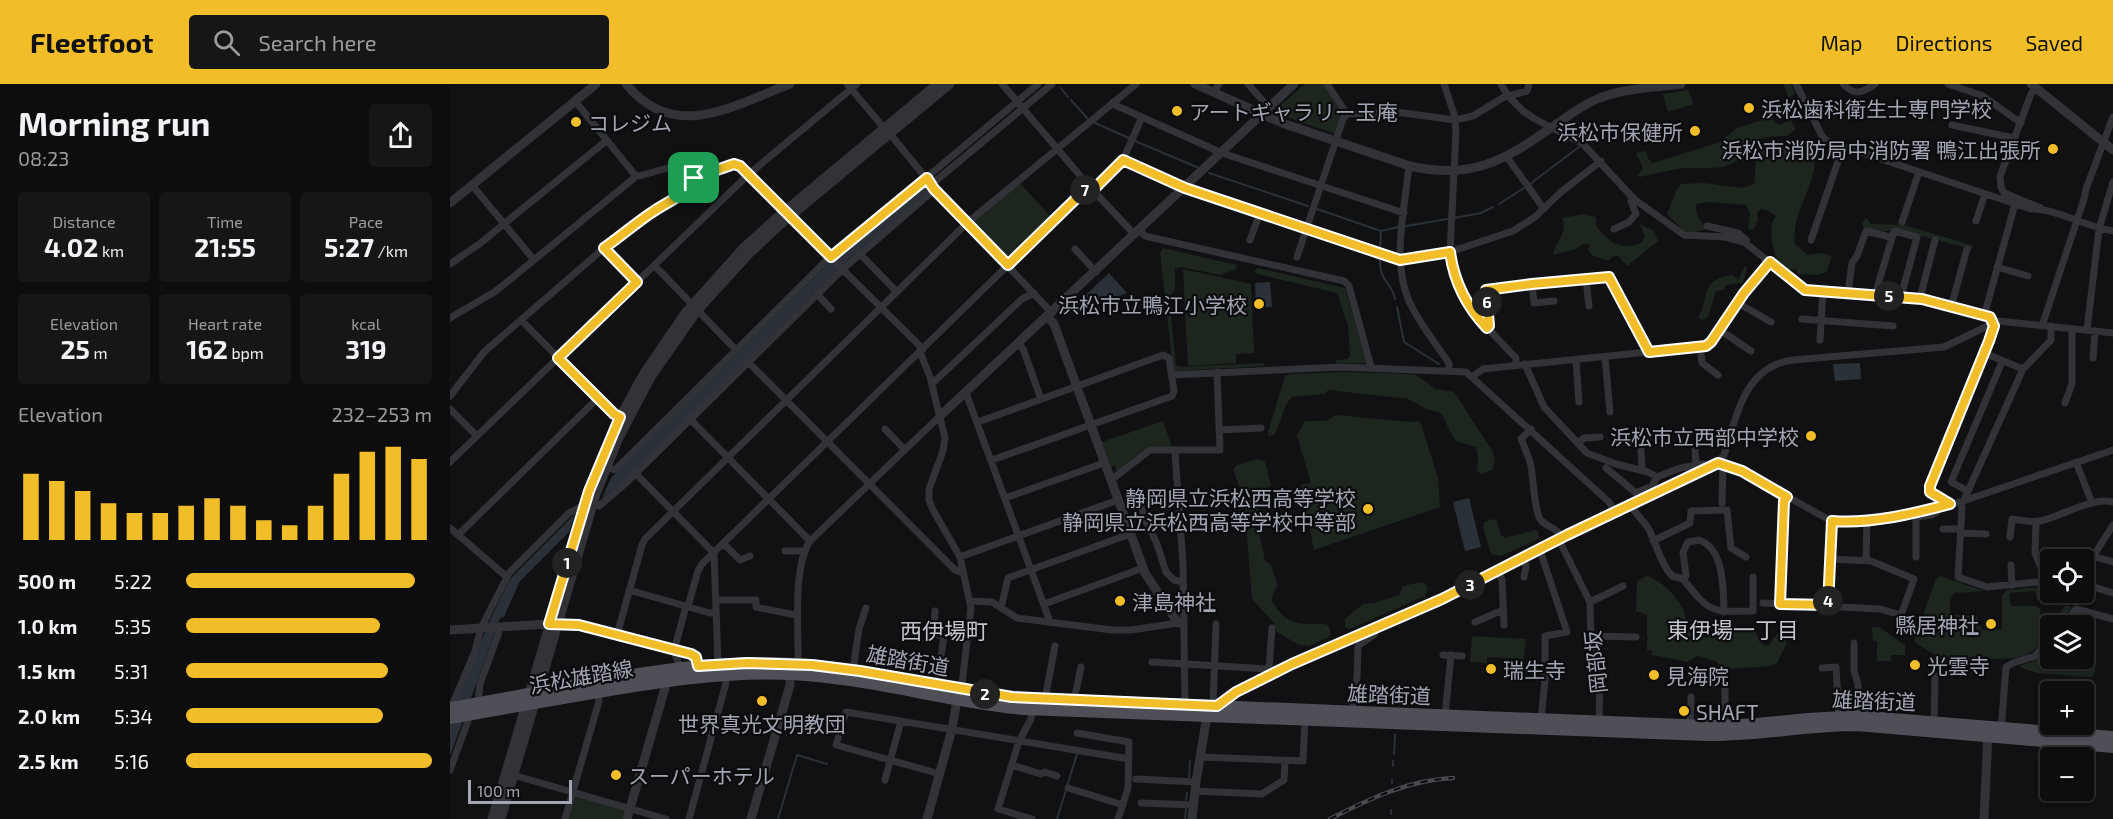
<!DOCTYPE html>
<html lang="en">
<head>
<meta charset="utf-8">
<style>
	body { margin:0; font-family:"Exo 2","Noto Sans JP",sans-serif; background:#161617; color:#f1f3f6; height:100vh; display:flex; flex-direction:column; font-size:22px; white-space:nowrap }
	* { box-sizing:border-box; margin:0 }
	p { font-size:20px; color:#9a9c9e }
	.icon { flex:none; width:33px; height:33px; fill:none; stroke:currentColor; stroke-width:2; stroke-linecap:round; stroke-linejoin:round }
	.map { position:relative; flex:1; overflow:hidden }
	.side { display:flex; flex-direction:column; background:#0d0d0e; width:450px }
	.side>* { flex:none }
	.controls { position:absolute; left:1590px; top:465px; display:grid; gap:12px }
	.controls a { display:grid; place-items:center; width:54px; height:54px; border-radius:6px; background:#0d0d0e; box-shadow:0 2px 4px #0004,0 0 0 2px #2d2d2e; font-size:30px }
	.scale { position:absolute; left:18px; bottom:15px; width:104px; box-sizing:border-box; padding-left:6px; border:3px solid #a2a6b3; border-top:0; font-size:16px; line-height:21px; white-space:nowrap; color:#a2a6b3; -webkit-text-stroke:4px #0c0c0e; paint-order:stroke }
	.pin { position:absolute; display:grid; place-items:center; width:51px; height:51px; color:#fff; margin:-26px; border-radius:12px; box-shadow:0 3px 9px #0006 }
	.km { position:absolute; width:30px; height:30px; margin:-15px; border-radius:50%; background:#222; color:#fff; font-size:16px; line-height:30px; text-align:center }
	.round { display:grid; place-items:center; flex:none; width:63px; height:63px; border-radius:6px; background:#161617 }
	.summary { display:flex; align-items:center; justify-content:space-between; height:102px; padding:0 18px }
	h1 { font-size:33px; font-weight:700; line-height:45px }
	.stats { display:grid; grid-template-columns:repeat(3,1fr); gap:9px; height:102px; padding:6px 18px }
	.stats div { display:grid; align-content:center; border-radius:6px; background:#161617; text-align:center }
	.stats b { font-size:26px; font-weight:700 }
	.stats small { font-size:16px; font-weight:400 }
	.stats p { font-size:16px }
	.chart { height:168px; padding:12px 18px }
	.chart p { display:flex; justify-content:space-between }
	.chart svg { width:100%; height:108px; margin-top:6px; stroke:#f1be2a; stroke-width:6 }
	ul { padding:0 18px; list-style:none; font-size:20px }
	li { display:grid; grid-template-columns:96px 72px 1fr; align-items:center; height:45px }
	li i { height:15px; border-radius:8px; background:#f1be2a }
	header { display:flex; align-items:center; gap:36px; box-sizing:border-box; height:84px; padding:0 30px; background:#f1be2a; color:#111 }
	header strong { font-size:28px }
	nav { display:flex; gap:33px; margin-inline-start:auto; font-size:21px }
	.search { width:420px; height:54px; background:#161617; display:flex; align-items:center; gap:15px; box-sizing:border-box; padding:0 21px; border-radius:6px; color:#9a9c9e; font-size:22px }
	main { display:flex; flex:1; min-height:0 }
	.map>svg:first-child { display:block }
	.green { fill:#1d251f }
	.water { fill:#2a3138 }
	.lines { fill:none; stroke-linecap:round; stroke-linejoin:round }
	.stream { stroke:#2a3138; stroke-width:2 }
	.minor { stroke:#323338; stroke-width:7 }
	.tertiary { stroke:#323338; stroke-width:9 }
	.primary { stroke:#4e4f57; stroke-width:12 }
	.rail-casing { stroke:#494a51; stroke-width:4.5 }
	.rail { stroke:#0c0c0e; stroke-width:2; stroke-dasharray:7; stroke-linecap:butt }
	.route-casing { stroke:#fff; stroke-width:12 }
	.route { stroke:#f1be2a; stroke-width:8 }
	.poi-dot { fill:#f1be2a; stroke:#0c0c0e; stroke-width:2 }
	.labels { text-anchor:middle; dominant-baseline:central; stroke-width:4.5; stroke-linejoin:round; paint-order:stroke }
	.poi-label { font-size:21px; fill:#a2a6b3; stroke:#0c0c0e; text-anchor:start }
	.street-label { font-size:21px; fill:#a2a6b3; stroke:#0c0c0e }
	.neighbourhood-label { font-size:22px; fill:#c3c6cf; stroke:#0c0c0e }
</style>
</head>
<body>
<header>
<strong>Fleetfoot</strong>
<div class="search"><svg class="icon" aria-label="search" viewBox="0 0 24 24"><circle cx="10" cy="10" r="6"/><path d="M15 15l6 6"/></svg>Search here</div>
<nav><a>Map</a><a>Directions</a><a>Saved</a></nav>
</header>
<main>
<section class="side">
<div class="summary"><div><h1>Morning run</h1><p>08:23</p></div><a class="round"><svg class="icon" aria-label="share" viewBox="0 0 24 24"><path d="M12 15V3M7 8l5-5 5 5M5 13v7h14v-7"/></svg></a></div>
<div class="stats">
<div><p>Distance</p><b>4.02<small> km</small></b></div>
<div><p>Time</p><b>21:55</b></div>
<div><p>Pace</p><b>5:27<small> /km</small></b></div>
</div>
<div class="stats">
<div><p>Elevation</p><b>25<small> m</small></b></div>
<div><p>Heart rate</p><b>162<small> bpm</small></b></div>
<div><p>kcal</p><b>319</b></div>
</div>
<div class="chart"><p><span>Elevation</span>232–253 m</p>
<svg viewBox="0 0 160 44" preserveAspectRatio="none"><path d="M5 44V17M15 44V20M25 44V24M35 44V29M45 44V33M55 44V33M65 44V30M75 44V27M85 44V30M95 44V36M105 44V38M115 44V30M125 44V17M135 44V8M145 44V6M155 44V11"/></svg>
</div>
<ul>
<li><b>500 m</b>5:22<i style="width:93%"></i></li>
<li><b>1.0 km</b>5:35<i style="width:79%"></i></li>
<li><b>1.5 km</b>5:31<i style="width:82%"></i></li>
<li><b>2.0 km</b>5:34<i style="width:80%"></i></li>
<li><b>2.5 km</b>5:16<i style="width:100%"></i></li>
</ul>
</section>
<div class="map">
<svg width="1663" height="735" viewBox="0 0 1663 735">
	<rect width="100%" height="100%" fill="#111113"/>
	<path class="green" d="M855 0H873L893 31 885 50 828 30 826 25Z
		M1333 0H1341L1345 9 1322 31 1324 38 1329 41 1341 36 1346 45 1337 52C1323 52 1306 53 1294 62L1295 67C1280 92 1250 81 1227 85 1214 88 1202 90 1190 93L1187 92 1193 84 1186 69 1196 67 1198 75 1203 79 1270 58 1287 44 1316 35 1338 12Z
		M1238 6 1244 20 1218 28 1213 10Z
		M1321 62 1347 67 1365 76C1364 105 1341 130 1345 160L1358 171 1371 169 1382 172 1377 187 1368 191 1348 190 1346 185 1336 186 1329 182C1324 168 1316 144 1326 132L1319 127 1311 125 1307 129 1308 136 1303 146 1298 145 1300 130 1296 121 1259 118 1246 120C1245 130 1251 138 1257 145L1236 150 1217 130 1226 107 1231 100 1253 99 1293 104 1304 100 1307 67Z
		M570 99 602 134 560 175H557L523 141V138Z
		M1134 130 1146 133V142C1158 157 1170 168 1191 159L1195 152 1190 140 1204 147 1208 157 1177 182 1168 172 1162 173 1158 177 1142 171 1138 166 1140 160H1134L1123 166 1103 171C1105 157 1119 149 1112 134Z
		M1416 134 1421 140 1455 141 1524 162 1522 165 1444 145C1433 149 1424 147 1413 143L1412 139Z
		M713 164 787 181 786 185 771 191 730 183 725 185V207L719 212 726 281 731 283 813 279 815 282 725 287 723 285 710 169Z
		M1295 182 1297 185 1293 199 1276 201 1273 206 1266 207 1258 233 1253 236 1248 234C1261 210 1249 196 1283 191L1288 196Z
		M808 184 895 204 917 279H885L887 276 898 275 900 271 898 242 887 209 807 190 804 187Z
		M733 185 801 200 804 269 786 270V279L738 282Z
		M893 288 961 290 966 291 986 305 1004 308 1043 368 1045 377 1043 385 1032 390 1027 388 1028 373 1026 363 1008 358 1003 353 991 329 976 325 958 315 878 306 875 310 842 313C832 322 832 340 824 351L819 352 818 348 835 292 841 290Z
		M886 331 961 338 970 337 988 394 990 423 864 466 851 401 861 399 847 352 855 337H876Z
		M713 337 722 363H698L667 388 665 381 661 383 652 358Z
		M806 375 815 377 821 401 811 408 807 437 815 477 821 481 828 501 823 510 822 517C837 542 848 540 874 540L878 541 881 548 879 553 859 562 849 561 827 548 824 539 802 515 794 414 783 386 787 381Z
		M1041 435 1047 437 1051 451 1055 454 1085 446 1088 447 1089 455 1051 472 1041 470 1033 443 1034 438Z
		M1197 492C1212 497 1226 511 1233 525 1240 540 1230 540 1248 554H1255L1272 547 1304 546 1312 560 1318 562 1327 550 1336 553 1337 559 1327 579 1321 582 1277 585H1274L1266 577 1247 572 1238 578 1202 571V567L1197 566V557H1199L1197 553V531L1186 527V524L1187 497Z
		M1490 492 1534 507 1505 509 1500 514V527L1503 531 1527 532 1532 546 1552 545V512L1557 506 1589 503 1607 513 1608 516C1604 519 1592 519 1587 516L1585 507 1560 509V518L1562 522H1585L1590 524 1591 542 1593 544 1598 543 1615 522H1620L1621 524 1607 541 1600 542V550C1584 570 1574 575 1547 575 1541 575 1534 573 1528 576 1519 579 1519 588 1508 585L1467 560 1464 556 1486 495Z
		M971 498 975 499 978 505 975 512 900 545 895 543V535L913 520 924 519 949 511 953 502Z
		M1422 543H1429L1455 561V571H1441V577H1427V557H1423Z
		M1022 552 1076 555 1074 575 1037 573V579L1020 578Z
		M1634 562 1646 572 1645 588 1642 593 1587 589 1569 583 1571 581 1582 578 1592 572 1610 581H1624L1634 574Z
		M128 712 173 725 175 729 174 735H118L124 714Z"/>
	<path class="water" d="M474 98 479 106 391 182 174 397 152 414 161 394 381 177Z
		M659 189 677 209 623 228 622 224Z
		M820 198 822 223 806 224 805 199Z
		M1410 279 1411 295 1385 297 1383 280Z
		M1019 414 1031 463 1015 467 1003 418Z
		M125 430 119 448 70 497 54 533 50 534 0 672V633L40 536 60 495Z"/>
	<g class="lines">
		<path class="stream" d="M611 4 618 13
			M621 16 638 35
			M645 39 679 54
			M685 57 749 84
			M759 89 858 122
			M1080 100 1129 63
			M1049 120 1074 104
			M867 125 931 147 949 143
			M1004 134 1031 129 1043 123
			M956 142 998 135
			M930 167 931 147
			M930 173C929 200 941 195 945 215
			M947 223 954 258 989 280
			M944 670 945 650
			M943 682V677
			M739 694 740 677
			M942 699V696
			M736 716 737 709
			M941 730V726
			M328 735 347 671 377 680
			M607 735 627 670
			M735 735 736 725"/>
		<path class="minor" d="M397 0 434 44
			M552 0 639 102 685 151
			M798 0 819 24
			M877 0 897 30
			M994 0 1004 30 1006 47 1000 168C1006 214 1035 242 1066 274V281
			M1051 0 1058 12 1073 27 1085 35 1133 60 1184 115 1234 151 1275 153 1294 158 1355 206 1472 215 1540 233 1544 242 1539 257 1480 402V408L1500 420
			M1346 0 1372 52 1377 57 1581 125C1609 125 1635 143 1663 147
			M1393 0C1404 12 1412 9 1425 0
			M1498 0 1533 12 1571 39
			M1586 4 1581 10 1550 92 1551 103 1554 109 1591 124
			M764 8 769 0
			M125 17 185 91 189 92 221 83 247 94 262 86 286 80 380 173
			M663 18 665 21 772 69 954 129
			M1502 41 1564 54
			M440 50 485 105 602 229
			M1057 73 1094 125
			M673 76 735 104 950 176 1000 168 1063 147 1085 133 1111 108 1151 77
			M960 82 958 89C954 130 942 177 959 217 969 239 985 259 999 279V286
			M482 100 602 0
			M22 101 84 176
			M643 106 673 76 692 33
			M1526 137 1535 110
			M1452 138 1469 88
			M1257 142 1288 149 1296 156
			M1164 145 1179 138 1186 130 1181 117 1184 114
			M690 147 695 152 894 197 899 202 921 283
			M800 156 810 129
			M1361 156 1393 63
			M154 164 187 198
			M625 165 646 188
			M409 169 447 208
			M382 173 588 0
			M847 173 893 35 897 30 946 28 1005 36 1023 32 1054 13 1077 7 1079 0
			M0 180 28 161 156 57
			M205 182 286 266
			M1547 183 1578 192
			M1136 195 1139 222
			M1082 199 1084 219 1104 217
			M1398 209 1402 179 1407 172 1416 147 1440 153
			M367 210 381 225
			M1425 211 1444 147 1467 153 1451 213
			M1470 214 1485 156
			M1288 219 1321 238
			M1501 223 1517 165
			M1534 232 1565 120
			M0 234 46 207 183 95 185 91
			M1352 235 1443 242
			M71 236 164 330 170 333
			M1592 242 1634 115 1636 105 1663 33
			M1037 244 1039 242 1036 206 1082 199 1159 193 1199 268
			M1270 246 1301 267
			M1637 246 1649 145 1663 98
			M1370 256 1373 207
			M569 260 573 265 591 315
			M1250 263 1252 279 1268 291
			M470 268 480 293 495 354 493 367 479 405V416L483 426 510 473 521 524 512 600 509 605
			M1534 269 1573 285
			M1155 273 1160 328
			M1643 274 1645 247
			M1126 276 1129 318
			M298 278 504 485 510 488 513 487
			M1075 280 1094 323 1137 369 1166 380 1198 388 1207 393 1230 384 1254 380 1256 385
			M722 291 890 283 1016 288 1159 418 1165 428
			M1023 292 1033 285 1256 262 1261 258 1294 209 1320 178
			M481 298 485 297 572 215 584 209
			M516 309 599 535V538
			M0 312 34 268 154 164 206 125 225 115 239 103 244 94
			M1615 319 1622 300V245
			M0 325 27 352
			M240 335 360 457
			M528 338 713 271 719 274 724 307 722 312 542 376
			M435 345 455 366
			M1081 345 1071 355C1075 364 1079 373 1081 382 1084 399 1083 416 1089 433 1093 443 1107 442 1113 454
			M769 346 811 344
			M1190 346 1192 386
			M1128 359 1134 354 1150 353
			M1245 364 1246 381
			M725 369 733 479 735 621
			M0 378 299 90 407 0
			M1626 378 1642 419
			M1268 379 1292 387 1381 437 1402 439 1474 427 1510 418 1663 366
			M156 383 165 386 380 173 473 265
			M1156 384 1186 409 1202 402 1207 393
			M185 389 264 469 268 581
			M660 395 665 393 700 366H770L767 288
			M1518 407 1501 398 1552 278
			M687 408 694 433 707 460 716 488 724 496 733 498
			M555 414 654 379
			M1514 416 1573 285 1601 256V242
			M1510 418 1512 423 1508 493 1537 503 1586 498 1600 504
			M1272 419 1273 380
			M143 420 149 422 176 399 393 185 485 105
			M1181 421C1185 430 1193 436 1198 444 1207 460 1210 479 1222 492L1233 495 1236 492 1233 468 1238 458 1249 456C1275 465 1273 506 1274 528
			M1586 438 1585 469 1594 491V500
			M0 444 57 493
			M1493 445H1511
			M1511 449 1536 450
			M8 451 148 314
			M1560 453 1562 435C1571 436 1582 439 1590 437 1611 433 1643 412 1663 418
			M1109 456 1140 518 1141 559 1150 594 1149 638
			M1203 457 1240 439 1241 427 1277 426 1281 464 1296 473
			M274 460 290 476 300 472
			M1090 466 1117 548 1095 552V596L1091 636
			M335 467H354
			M1642 472 1663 478
			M510 473 668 416
			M1466 473V433L1482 431 1487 428 1486 424
			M1074 474 1076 483 1074 493
			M1416 476 1417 437
			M1561 481 1562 501
			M1048 487 1052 496 1054 541
			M1634 487 1663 441
			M1233 495C1260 529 1261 528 1303 527V493
			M1634 500 1663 509
			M179 506 260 529 266 528
			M1608 508 1621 517H1626
			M266 516H306V523L346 531
			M520 517 542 518 567 534 662 546H681L728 539
			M1140 518 1173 502
			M1313 519 1430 525 1451 531 1464 495 1421 477 1380 475
			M594 520 693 484
			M1330 520 1334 417 1337 413
			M1378 521 1381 437
			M238 522 248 487 252 480 639 102
			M551 524 558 494 680 450
			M1626 525 1663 535
			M485 527 484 550 494 552 487 601
			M1025 538 1053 526
			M1613 542 1626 525
			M167 551 192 461 195 455 517 139 686 0
			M1141 552 1186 553
			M1404 559V587L1408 600 1407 633
			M224 567 231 586
			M224 567 236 522
			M224 567 244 571 248 582
			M993 571 1012 572
			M702 578 819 585 822 590
			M348 580C349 546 342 485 360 457L490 332
			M1372 584 1386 583 1389 633
			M819 585 822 544
			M403 586 409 545 416 524
			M595 615 605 562
			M624 616 631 583
			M28 619 30 600 49 548V543
			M763 622 766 540
			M768 622 786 608 842 580 992 515 1113 454 1267 379 1274 371C1287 332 1294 282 1343 276L1494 263 1548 237 1663 249
			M1 624 25 567 31 544 59 489 119 429 134 421
			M902 628 907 593 908 562 925 550 923 545
			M995 632 1001 571
			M1484 638 1485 592
			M1240 642 1241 613
			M1275 642V600
			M1551 647 1556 583 1563 579 1585 572 1600 556
			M627 649 679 658 678 704 668 735
			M750 673 853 677 855 636
			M562 681 591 690 595 688 607 692
			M0 686 18 637 17 631
			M490 690 386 661 396 628 679 675
			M63 691 216 735
			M686 695 746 698
			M435 696 451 637
			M618 704 673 721
			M745 707 812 710 834 696 835 677
			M691 719 743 721
			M115 735 149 617 148 608
			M239 735 276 599 275 590
			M582 735 548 725 569 657 581 635 582 625"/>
		<path class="tertiary" d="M176 0C224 59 282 22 340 0
			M745 0 832 39 960 82C1021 96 1054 77 1102 43 1116 34 1129 23 1145 16 1171 4 1202 4 1231 0
			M1581 0 1663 66
			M0 119 146 0
			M598 233 604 240 695 489 728 539 733 538
			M490 332 844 0
			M0 546 114 539 148 545 224 567
			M42 735 139 407 166 340 194 289 235 229 293 164 325 135 487 0
			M51 735 146 410 168 356 201 293 248 226 299 170 330 141 500 0
			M177 735 215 604 214 597
			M301 735 340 601V584
			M477 735 502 645 508 610
			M742 735 746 698 757 632 760 629
			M1534 735 1538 648"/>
		<path class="primary" d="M0 624C107 607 215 577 324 579 414 581 500 610 590 615L1256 642C1310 643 1363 631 1417 633L1663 653
			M0 634C49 625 98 617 148 608 213 597 276 587 342 590 421 594 497 618 575 625L1256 651C1307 652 1356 641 1407 641L1663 663"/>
		<defs>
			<path id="rail" d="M880 735C919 715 958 696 1003 694"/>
		</defs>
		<use href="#rail" class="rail-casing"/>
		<use href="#rail" class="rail"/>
	</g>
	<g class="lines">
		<defs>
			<path id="route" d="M673 76 735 104 950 176 1000 168C1004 198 1016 222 1037 244L1039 242 1036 206 1082 200 1159 193 1199 268 1256 262 1261 258 1294 209 1320 178 1355 206 1472 215 1540 233 1544 242 1539 257 1480 402V408L1500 420C1462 430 1421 440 1382 437L1378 521 1330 520 1334 417 1337 413 1292 387 1268 379 1117 451 992 515 842 580 786 608 767 622 562 613 410 587 362 581 297 579 248 582 246 573 241 570 129 541 99 540 139 407 170 333 164 330 108 274 187 198 154 164C171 152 187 138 204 127 218 117 238 111 244 94L284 80 290 82 381 173 477 94 484 105 558 181 639 102 643 106Z"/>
		</defs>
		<use href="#route" class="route-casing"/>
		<use href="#route" class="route"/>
	</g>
	<g class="poi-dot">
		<circle cx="1299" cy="24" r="6"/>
		<circle cx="727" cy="27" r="6"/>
		<circle cx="126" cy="38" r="6"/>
		<circle cx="1245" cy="47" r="6"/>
		<circle cx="1603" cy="65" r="6"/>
		<circle cx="809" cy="220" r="6"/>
		<circle cx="1361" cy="352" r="6"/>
		<circle cx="918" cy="425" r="6"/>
		<circle cx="670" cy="517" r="6"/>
		<circle cx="1541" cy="540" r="6"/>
		<circle cx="1465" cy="581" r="6"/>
		<circle cx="1041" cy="585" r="6"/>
		<circle cx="1204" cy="591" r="6"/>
		<circle cx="312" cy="617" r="6"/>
		<circle cx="1234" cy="627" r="6"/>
		<circle cx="166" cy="691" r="6"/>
	</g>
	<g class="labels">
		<g class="poi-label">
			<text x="1311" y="24">浜松歯科衛生士専門学校</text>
			<text x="739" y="27">アートギャラリー玉庵</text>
			<text x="138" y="38">コレジム</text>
			<text x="1233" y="47" text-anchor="end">浜松市保健所</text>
			<text x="1591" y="65" text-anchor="end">浜松市消防局中消防署 鴨江出張所</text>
			<text x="797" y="220" text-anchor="end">浜松市立鴨江小学校</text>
			<text x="1349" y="352" text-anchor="end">浜松市立西部中学校</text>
			<text x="906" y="413" text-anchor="end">静岡県立浜松西高等学校<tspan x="906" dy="24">静岡県立浜松西高等学校中等部</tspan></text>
			<text x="682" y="517">津島神社</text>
			<text x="1529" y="540" text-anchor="end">縣居神社</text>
			<text x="1477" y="581">光雲寺</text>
			<text x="1053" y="585">瑞生寺</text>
			<text x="1216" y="591">見海院</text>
			<text x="1246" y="627">SHAFT</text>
			<text x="312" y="639" text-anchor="middle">世界真光文明教団</text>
			<text x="178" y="691">スーパーホテル</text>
		</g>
		<g class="street-label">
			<text transform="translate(458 576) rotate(10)">雄踏街道</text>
			<text transform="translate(1145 578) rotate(-96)">岡部坂</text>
			<text transform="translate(131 592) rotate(-10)">浜松雄踏線</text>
			<text transform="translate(939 610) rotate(2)">雄踏街道</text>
			<text transform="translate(1424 616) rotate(2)">雄踏街道</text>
		</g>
		<g class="neighbourhood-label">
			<text x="1283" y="545">東伊場一丁目</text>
			<text x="494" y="546">西伊場町</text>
		</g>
	</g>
</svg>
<div class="controls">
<a><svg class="icon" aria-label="locate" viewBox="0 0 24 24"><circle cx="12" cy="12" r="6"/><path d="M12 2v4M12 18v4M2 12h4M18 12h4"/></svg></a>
<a><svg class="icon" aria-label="layers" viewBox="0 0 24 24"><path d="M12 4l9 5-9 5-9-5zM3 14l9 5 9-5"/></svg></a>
<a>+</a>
<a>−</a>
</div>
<div class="scale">100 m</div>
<div class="pin" style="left:244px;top:94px;background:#1e9e55"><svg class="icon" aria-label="arrive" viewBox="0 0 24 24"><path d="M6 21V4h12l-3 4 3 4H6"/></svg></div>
<b class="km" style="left:117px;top:479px">1</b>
<b class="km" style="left:535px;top:610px">2</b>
<b class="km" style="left:1020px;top:501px">3</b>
<b class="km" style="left:1378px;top:517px">4</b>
<b class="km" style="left:1439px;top:212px">5</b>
<b class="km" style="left:1037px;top:218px">6</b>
<b class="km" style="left:635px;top:106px">7</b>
</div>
</main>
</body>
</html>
